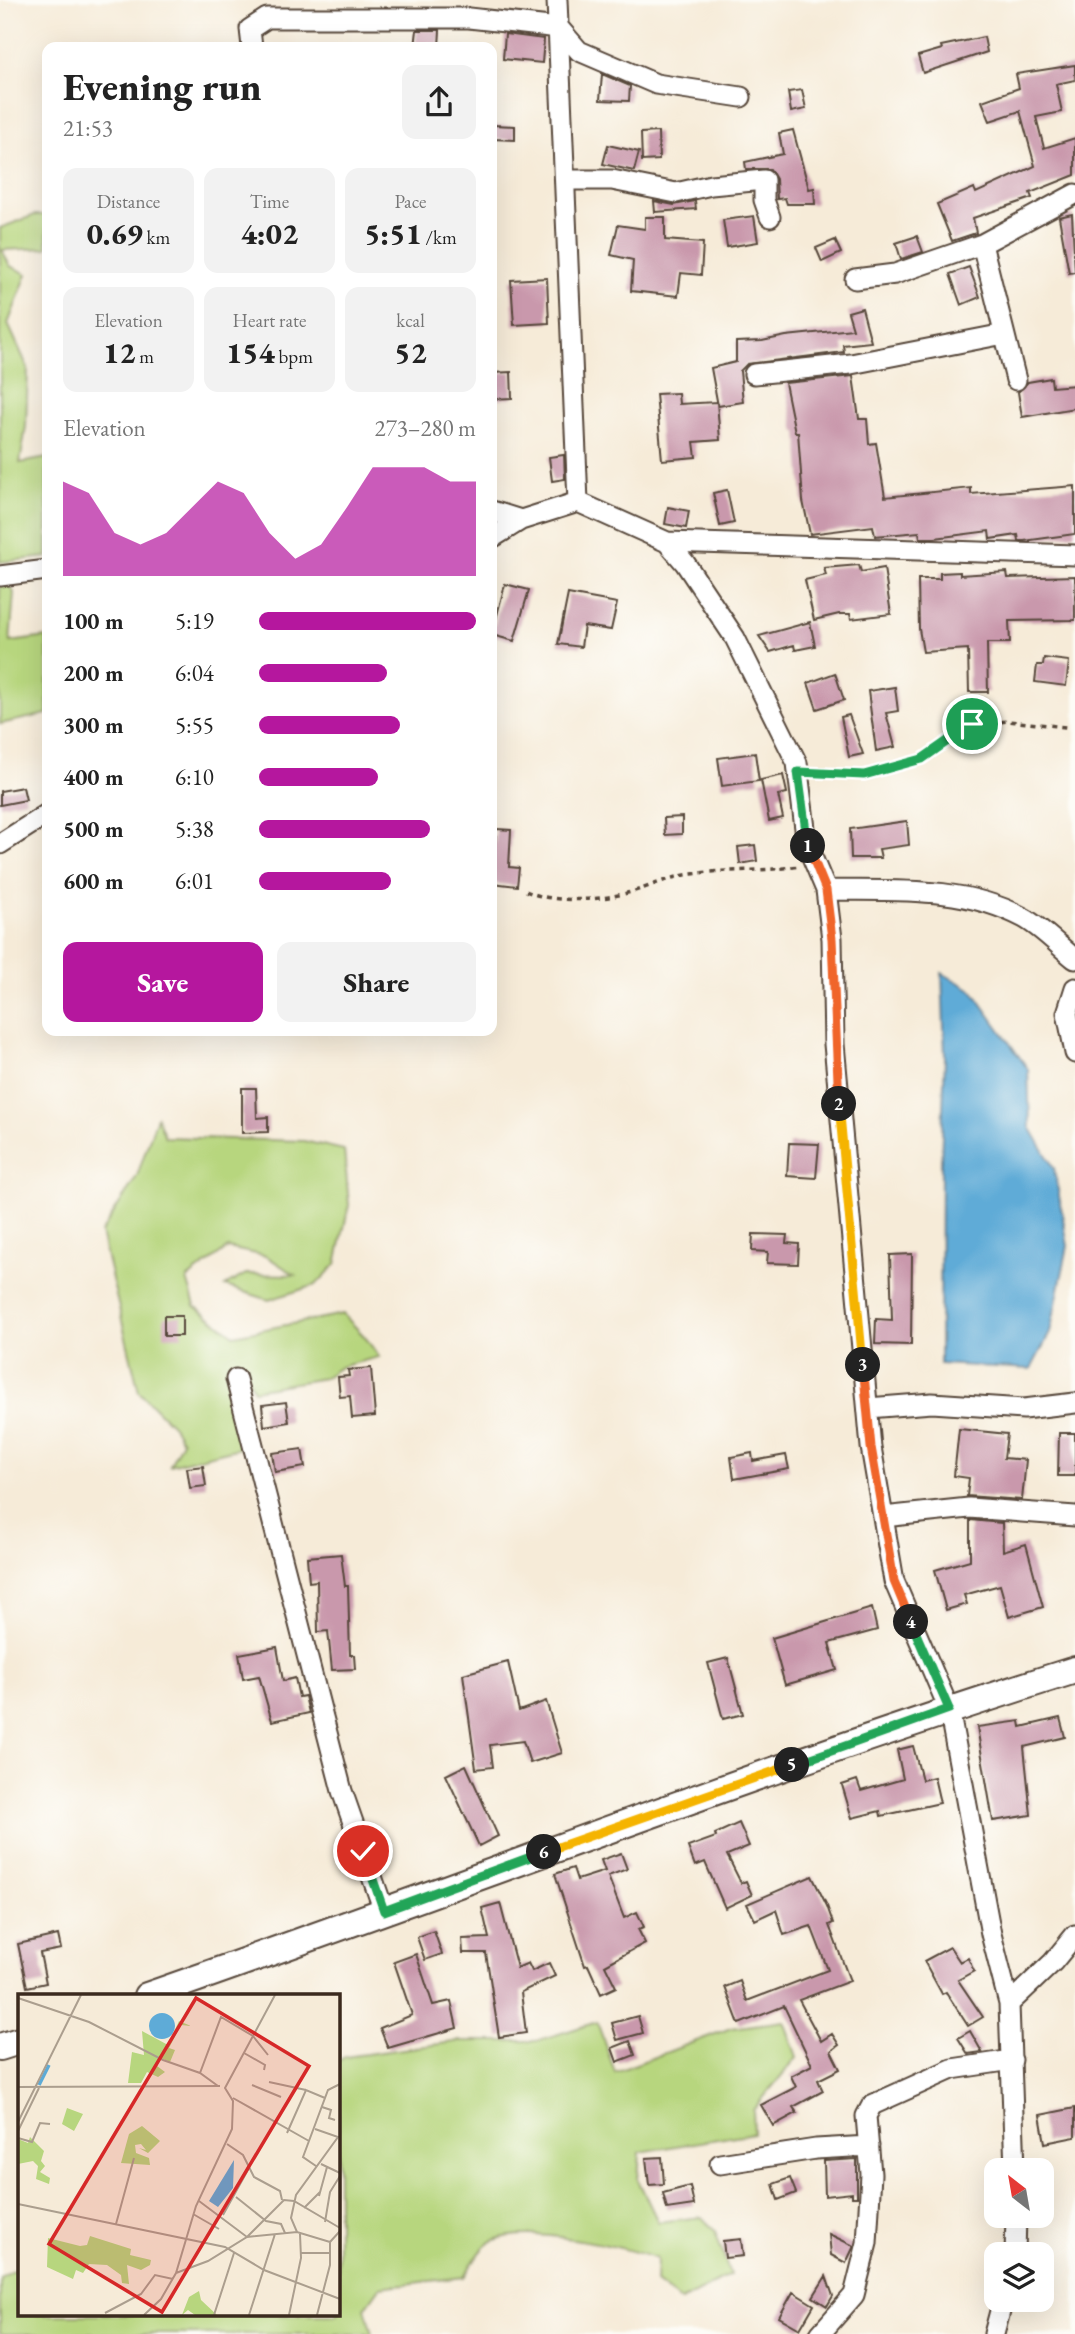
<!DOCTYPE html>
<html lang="en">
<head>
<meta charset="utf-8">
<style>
	body { margin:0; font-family:"EB Garamond",serif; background:#f2f2f2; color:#222; height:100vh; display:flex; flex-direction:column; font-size:26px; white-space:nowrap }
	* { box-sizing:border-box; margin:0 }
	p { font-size:23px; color:#767676 }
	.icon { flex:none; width:38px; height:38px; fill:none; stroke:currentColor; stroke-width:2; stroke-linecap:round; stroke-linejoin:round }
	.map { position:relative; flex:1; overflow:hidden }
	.sheet { position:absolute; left:42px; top:42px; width:455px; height:994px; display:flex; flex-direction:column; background:#fff; border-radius:14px; box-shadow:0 7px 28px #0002 }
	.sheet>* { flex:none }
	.needle { width:46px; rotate:329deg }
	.fabs { position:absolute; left:984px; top:2158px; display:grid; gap:14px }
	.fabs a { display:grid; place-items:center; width:70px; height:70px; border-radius:14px; background:#fff; box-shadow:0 7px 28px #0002; font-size:35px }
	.pin { position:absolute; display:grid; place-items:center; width:60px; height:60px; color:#fff; margin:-30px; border:4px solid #fff; border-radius:50%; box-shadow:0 2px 7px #0007 }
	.km { position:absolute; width:35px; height:35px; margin:-18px; border-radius:50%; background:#222; color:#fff; font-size:19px; line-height:35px; text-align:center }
	.round { display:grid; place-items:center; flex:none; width:74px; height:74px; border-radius:14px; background:#f2f2f2 }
	.head { display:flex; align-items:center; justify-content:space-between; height:119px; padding:0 21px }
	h1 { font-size:38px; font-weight:800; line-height:52px }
	.metrics { display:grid; grid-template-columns:repeat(3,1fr); gap:10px; height:119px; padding:7px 21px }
	.metrics div { display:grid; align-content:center; border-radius:14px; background:#f2f2f2; text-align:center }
	.metrics b { font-size:30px; font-weight:800 }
	.metrics small { font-size:19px; font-weight:400 }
	.metrics p { font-size:19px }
	.chart { height:196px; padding:14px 21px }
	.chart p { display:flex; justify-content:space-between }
	.chart svg { width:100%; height:126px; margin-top:7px; fill:#b5179e; opacity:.7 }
	.button { display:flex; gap:14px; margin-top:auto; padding:14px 21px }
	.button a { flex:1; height:80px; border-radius:14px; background:#b5179e; color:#fff; font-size:28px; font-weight:800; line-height:80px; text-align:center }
	.button a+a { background:#f2f2f2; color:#222 }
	ul { padding:0 21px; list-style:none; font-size:23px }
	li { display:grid; grid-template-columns:112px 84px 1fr; align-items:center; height:52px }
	li i { height:18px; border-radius:9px; background:#b5179e }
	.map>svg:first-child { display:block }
	.green { fill:#b7d67e; stroke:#79804e; stroke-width:2 }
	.water { fill:#5eabd7; stroke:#4c6a7a; stroke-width:2 }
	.building { fill:#c998ac }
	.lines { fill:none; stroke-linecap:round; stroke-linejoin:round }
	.street-casing { stroke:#57473a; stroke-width:23 }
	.secondary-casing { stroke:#57473a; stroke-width:30 }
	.path { stroke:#57473a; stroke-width:3.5; stroke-dasharray:5 5; stroke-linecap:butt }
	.street { stroke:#fff; stroke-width:19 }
	.secondary { stroke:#fff; stroke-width:26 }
	.split-1-casing { stroke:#fff; stroke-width:14 }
	.split-2-casing { stroke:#fff; stroke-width:14 }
	.split-3-casing { stroke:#fff; stroke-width:14 }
	.split-4-casing { stroke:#fff; stroke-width:14 }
	.split-5-casing { stroke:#fff; stroke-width:14 }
	.split-6-casing { stroke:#fff; stroke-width:14 }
	.split-7-casing { stroke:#fff; stroke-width:14 }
	.split-1 { stroke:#22a559; stroke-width:9 }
	.split-2 { stroke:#f0652b; stroke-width:9 }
	.split-3 { stroke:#f5b400; stroke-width:9 }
	.split-4 { stroke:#f0652b; stroke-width:9 }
	.split-5 { stroke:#22a559; stroke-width:9 }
	.split-6 { stroke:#f5b400; stroke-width:9 }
	.split-7 { stroke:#22a559; stroke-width:9 }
	.inset-river { fill:none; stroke:#5eabd7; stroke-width:3.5 }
	.inset-road { fill:none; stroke:#ab9e8e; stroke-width:2 }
	.view { fill:#d62828; fill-opacity:0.15; stroke:#d62828; stroke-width:3.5 }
	.inset-edge { fill:none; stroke:#3b2a1e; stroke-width:3.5 }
</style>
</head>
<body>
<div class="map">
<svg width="1075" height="2334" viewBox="0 0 1075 2334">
	<rect width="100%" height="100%" fill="#fdfcf7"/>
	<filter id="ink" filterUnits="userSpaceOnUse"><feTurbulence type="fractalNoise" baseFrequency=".0143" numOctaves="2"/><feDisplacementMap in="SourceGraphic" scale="14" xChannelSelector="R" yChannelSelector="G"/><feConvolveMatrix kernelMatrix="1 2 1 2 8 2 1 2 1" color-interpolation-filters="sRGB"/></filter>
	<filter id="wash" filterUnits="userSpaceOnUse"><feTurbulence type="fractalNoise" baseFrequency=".00686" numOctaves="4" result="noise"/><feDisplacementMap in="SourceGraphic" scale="28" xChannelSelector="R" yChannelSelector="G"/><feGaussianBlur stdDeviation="1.57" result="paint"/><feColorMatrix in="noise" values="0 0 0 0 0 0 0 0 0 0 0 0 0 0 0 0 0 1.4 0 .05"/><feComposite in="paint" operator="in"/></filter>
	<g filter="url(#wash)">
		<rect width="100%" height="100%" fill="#f6ebd8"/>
		<path class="green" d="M35 215H47V248L2 250 10 266 27 274 8 324 28 368 26 427 20 463 47 458V557L0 562V228Z
			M0 565 14 593 10 642 47 637V714L0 724Z
			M157 1117 165 1137 304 1141 344 1150 349 1205 336 1264 316 1285 269 1300 225 1286 246 1274 295 1275 266 1256 228 1248 187 1279 195 1306 234 1335 343 1314 365 1337 379 1357 340 1367 324 1378 254 1390 245 1374 232 1378 244 1447 170 1465 182 1441 173 1426 139 1392 101 1233 137 1176Z
			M784 2021 797 2057 753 2110 754 2133 640 2152 638 2180 658 2222 702 2217 715 2231 730 2275 681 2301 656 2282 657 2259C622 2246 529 2226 495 2240 480 2245 472 2265 464 2277L380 2287 365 2308 372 2334H0V2278L19 2268V2315H338V2061L345 2057 461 2041H536L597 2022 615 2072 731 2028Z"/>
		<path class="water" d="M942 973 972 990 1028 1069 1030 1127 1054 1168 1068 1246 1050 1333 1031 1369 940 1364 941 1160 945 1056Z"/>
		<g id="blocks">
			<path class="building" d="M417 30H440L439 47H415Z
				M505 34 544 39 542 63 503 59Z
				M984 37 987 52 923 73 918 56 942 49 941 46Z
				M1075 65V80L1056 84 1062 112 1036 117 1044 148 1075 138V175L1030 193 1032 198 973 218 976 233 952 241 937 204 974 188 976 193 1035 166 1020 111 990 121 982 101 1019 88 1016 74Z
				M602 74 630 86 629 101 600 100Z
				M802 90 806 109 791 112 788 92Z
				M492 125 515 126V140L492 139Z
				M793 130 809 189 814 188 815 204H787L785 198 777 199 776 179 770 169H746L745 162 783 154 779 133Z
				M658 132 659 160 642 161 641 133Z
				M608 145 639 152 634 171 603 164Z
				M654 201 674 205 695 201 696 209 655 212Z
				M1072 214 1075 272 1069 273 1059 217Z
				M754 216 758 242 727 247 723 220Z
				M645 217H665V240L703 243 701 275 681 273 678 296 631 291 633 260 611 255 618 225 645 229Z
				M917 236 923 252 901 259 896 243Z
				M835 240 841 253 822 262 816 248Z
				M969 267 980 297 961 305 950 274Z
				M547 278 549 323 514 325 511 280Z
				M862 308 871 342 843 345 844 352 747 364 740 371 743 402 718 406 711 368 736 362V342L762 341 786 336 853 329 848 312Z
				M511 372 512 398 492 399V373Z
				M853 376 859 419H867L869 444 876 443 885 497 971 488V494L1075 486V534L1024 541H1019L1018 535 990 539 989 531 935 538H920L919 532 875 536 873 526 810 534 803 501 798 432H795L785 383Z
				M1051 378 1052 387 1075 385V408L1022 417 1018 392 1028 382Z
				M678 393 679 404 717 402 720 440 694 442 696 457 662 460 656 394Z
				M564 455 565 479 552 481 549 457Z
				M727 490 734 523 720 526 713 493Z
				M668 507 689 511 686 528 665 524Z
				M859 565 861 572 884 568 891 614 851 619 850 614H839L814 620 805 580 826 575 824 568Z
				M960 572V575L1007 572 1008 578 1075 576V620L1009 621 1010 643H987L988 692H969L968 649 923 652 919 629 918 579H940V573Z
				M505 584 529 590 514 641 492 635Z
				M568 594 617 603 611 630 584 626 581 647 558 644Z
				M810 622 815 646 795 650 794 645 770 652 759 636Z
				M1044 658 1069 661 1066 686 1035 682 1037 665H1043Z
				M835 673 844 700 817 709 808 683Z
				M895 687 898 711 886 713 895 747 876 751 868 691Z
				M849 715 863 754 849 757 841 717Z
				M755 753 759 781 722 786 718 758Z
				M783 775 787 793 778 795 783 818 769 821 761 780Z
				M23 787 26 800 0 805V791Z
				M682 817V834L665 835 664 818Z
				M907 821 909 845 879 849 881 858H851L850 829Z
				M496 829 511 830 509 867 519 868 517 886 492 883V844H495Z
				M755 845 757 861 740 864 738 847Z
				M242 1088H256L257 1118 268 1117V1132L242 1133Z
				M789 1143 819 1144 816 1178 787 1176Z
				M753 1234 787 1235 786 1243 799 1244 798 1264 767 1263 768 1252 752 1251Z
				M912 1254 911 1345 875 1344 876 1319 892 1320 890 1255Z
				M164 1316H182V1336H164Z
				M371 1368 375 1416 352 1418 350 1396 340 1397 338 1377 349 1376 348 1370Z
				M286 1402 289 1422 264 1426 262 1405Z
				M959 1429 1007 1434 1004 1458 1026 1460 1022 1500 967 1496 969 1478 954 1476Z
				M1059 1433H1075V1476H1058Z
				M302 1449 305 1467 275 1472 272 1453Z
				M752 1453 753 1461 786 1455 789 1469 734 1479 731 1457Z
				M203 1466 206 1486 190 1488 187 1468Z
				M970 1520 1002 1523 1003 1551 1026 1544 1043 1607 1009 1617 1000 1585 964 1595 967 1604 946 1610 935 1570 970 1560Z
				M341 1554 345 1586H348L350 1655H354L355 1669 332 1670 328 1631 318 1632 317 1581 309 1582 307 1557Z
				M872 1608 877 1630 829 1643 837 1670 785 1685 772 1638Z
				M277 1647 283 1681 295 1678 299 1697 305 1696 309 1713 272 1721 259 1676 243 1679 239 1654Z
				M728 1658 743 1714 723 1719 708 1663Z
				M508 1662 519 1711 546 1701 562 1753 530 1763 523 1741 490 1745 493 1767 476 1769 463 1674Z
				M1060 1718 1065 1737 1024 1747 1031 1815 993 1821 977 1727 1020 1721 1021 1727Z
				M913 1746 922 1780 934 1777 940 1803 881 1816 880 1811 852 1818 842 1785 857 1780 861 1791 903 1779 897 1750Z
				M466 1765 498 1836 479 1846 446 1775Z
				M739 1823 749 1846 727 1855 741 1883 746 1881 752 1895 725 1908 705 1862 695 1866 688 1847 716 1837 715 1834Z
				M621 1853 627 1869 608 1876 624 1918 637 1912 644 1927 638 1929 645 1943 605 1965 616 1987 601 1994 588 1965 585 1966 555 1874 573 1868 577 1880 605 1871 601 1860Z
				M812 1876 827 1906 833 1923 829 1925 850 1981 799 2000 821 2041 832 2034 839 2045 831 2051 840 2069 818 2080 823 2091 793 2107 797 2113 773 2126 761 2105 796 2087 791 2076 812 2065 784 2006 739 2024 725 1987 740 1981 747 2001 828 1970 811 1926 784 1935 776 1910 755 1920 747 1904Z
				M500 1903 517 1968 528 1963 532 1971 549 1963 555 1976 521 1992 526 2033 499 2037 486 1953H463L462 1939 489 1938 482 1908Z
				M434 1931 442 1954 425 1960 417 1937Z
				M58 1935 61 1949 40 1953 46 1983 27 1987 18 1944Z
				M950 1947 960 1962 968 1958 974 1971 958 1980 983 2017 968 2026 946 1992 942 1994 924 1961Z
				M416 1954 433 2005 451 2001 457 2028 388 2048 380 2028 412 2015 394 1962Z
				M638 2016 643 2033 617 2040 612 2023Z
				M970 2031 982 2052 968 2054 958 2038Z
				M630 2041 635 2055 617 2062 612 2048Z
				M1075 2108V2137L1045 2143 1040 2115Z
				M662 2157 664 2184 649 2185 646 2158Z
				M857 2159V2197H852V2193L825 2196 824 2161Z
				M790 2178 796 2193 778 2200 773 2184Z
				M690 2186 694 2205 667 2209 663 2193Z
				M829 2234 854 2246 846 2263 831 2255Z
				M741 2239 743 2256 725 2258 723 2241Z
				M826 2276 833 2296 827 2306 813 2297Z
				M793 2292 814 2305 800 2329 779 2317Z"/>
		</g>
	</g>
	<g filter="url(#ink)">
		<use href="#blocks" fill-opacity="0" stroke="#57473a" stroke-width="2"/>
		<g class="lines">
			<defs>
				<path id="street" d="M557 0 578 502 667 542 685 563 735 638 797 763 807 845 826 890 832 939 834 1044 871 1447 894 1581 949 1709 991 1934 1009 2004 1015 2170
					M252 47 250 29 267 18H469L559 28 579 51 656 84 741 97
					M567 180H612L676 193 711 185 764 180V200L770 217
					M982 244 1016 380
					M855 279 895 274 982 244 1075 194
					M754 374 851 364 1004 334
					M492 511 521 520
					M492 538 521 520 578 502
					M667 542 1075 555
					M0 576 47 570
					M0 844 47 814
					M826 890C893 891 963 885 1024 918 1042 928 1059 946 1075 959
					M1075 988 1067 1013 1075 1053
					M236 1379 342 1791 384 1911
					M868 1408 932 1403 1024 1409 1075 1403
					M883 1517 969 1508 1075 1516
					M1009 2004 1053 1962 1075 1935
					M720 2164 816 2149 869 2146
					M1015 2254 1016 2216
					M820 2334 854 2295 867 2243 871 2174 866 2116 872 2105 952 2069 1012 2060
					M994 2334 1003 2300"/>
				<path id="secondary" d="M147 1996C456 1888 762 1768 1075 1670
					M0 2047 19 2041"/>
			</defs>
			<use href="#street" class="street-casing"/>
			<use href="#secondary" class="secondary-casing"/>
			<path class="path" d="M814 772 864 775 922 759 972 724 1009 721 1066 727
				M526 891C556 905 610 900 641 889 658 883 674 876 692 874 727 869 764 872 799 866"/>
			<use href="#street" class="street"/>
			<use href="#secondary" class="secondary"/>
		</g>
	</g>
	<g class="lines" filter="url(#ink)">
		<defs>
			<path id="split-1" d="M808 846 798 772 864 775 922 759 972 724"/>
			<path id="split-2" d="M808 846 826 890 832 939 839 1104"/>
			<path id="split-3" d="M839 1104 863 1365"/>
			<path id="split-4" d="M863 1365 871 1447 894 1581 911 1622"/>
			<path id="split-5" d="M792 1765 949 1709 911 1622"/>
			<path id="split-6" d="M544 1852 792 1765"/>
			<path id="split-7" d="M363 1851 384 1911 544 1852"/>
		</defs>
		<use href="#split-1" class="split-1-casing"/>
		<use href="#split-2" class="split-2-casing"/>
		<use href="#split-3" class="split-3-casing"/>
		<use href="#split-4" class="split-4-casing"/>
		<use href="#split-5" class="split-5-casing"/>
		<use href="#split-6" class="split-6-casing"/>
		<use href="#split-7" class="split-7-casing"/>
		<use href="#split-1" class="split-1"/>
		<use href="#split-2" class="split-2"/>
		<use href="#split-3" class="split-3"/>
		<use href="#split-4" class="split-4"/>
		<use href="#split-5" class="split-5"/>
		<use href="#split-6" class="split-6"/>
		<use href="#split-7" class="split-7"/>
	</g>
	<g transform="translate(18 1994)">
		<rect width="322" height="322" fill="#f6ebd8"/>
		<path d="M161 27 173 32 163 31 151 54 157 56 152 68 143 64 139 72 147 78 140 83 129 78 123 89H110L114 58 126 61 124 37 150 51ZM49 114 65 120 56 137 44 130ZM124 132 142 147 130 159 121 154 128 156 123 150 117 151 118 159 131 164 132 171 103 169 111 140ZM12 143 26 157 23 167 27 172 22 178 32 184 31 190 18 185 20 172 15 167 0 170V145L10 149ZM72 242 113 255 112 261 133 266 132 271 123 276 109 271 111 290 104 289 103 281 89 271 71 270 65 279 58 276 55 285 29 273 30 244 62 252 69 251ZM181 297 183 306 199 321H177L170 316 164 321 171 303Z" fill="#b7d67e"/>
		<path d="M131 32a13 13 0 1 1 26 0a13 13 0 1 1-26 0ZM216 166 215 194 200 213 191 207Z" fill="#5eabd7"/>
		<path class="inset-river" d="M21 91 31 71"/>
		<path class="inset-road" d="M0 4 71 28 145 66 182 79 200 92M226 59 247 71 246 76M182 79 203 23 235 42 250 61M251 88 288 96M234 91 263 103M0 93 202 92M215 104 291 147M304 113 313 116 311 124 317 126M0 128 63 1M0 137 21 94M269 139 288 96 307 104M0 144 14 148 22 129 32 130M209 150 225 161 236 183 262 197 264 206M303 170 322 179M298 172 285 163 310 96 322 90M301 202 309 173M218 203 248 227 263 230 267 239M181 207 229 243 266 206 276 207 322 234M0 210 207 253 246 276 322 305M286 214 302 198M175 220 201 235M205 221 231 174M307 228 312 198 322 182M98 230 116 164M279 238 273 224 278 201 320 143 297 135M283 259H312M158 279 190 267 229 243 279 238 312 248M87 319 123 300 137 281 155 285M126 321 143 305 158 279 178 212 214 135 215 107 207 94 257 1M196 321 216 259M231 321 257 240M271 321 283 264 282 240M299 321 312 271V248L322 237"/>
		<path class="view" d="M178 4 291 72 144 318 31 250Z"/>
		<rect width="322" height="322" class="inset-edge"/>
	</g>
</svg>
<div class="fabs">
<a><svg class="needle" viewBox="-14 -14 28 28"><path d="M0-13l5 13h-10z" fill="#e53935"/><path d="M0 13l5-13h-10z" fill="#767676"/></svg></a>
<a><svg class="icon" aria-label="layers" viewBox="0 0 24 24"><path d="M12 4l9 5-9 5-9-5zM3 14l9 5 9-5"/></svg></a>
</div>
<div class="pin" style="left:972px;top:724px;background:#1e9e55"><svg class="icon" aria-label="arrive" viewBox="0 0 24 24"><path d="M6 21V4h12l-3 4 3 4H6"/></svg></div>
<div class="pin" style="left:363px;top:1851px;background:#d93025"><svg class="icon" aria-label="check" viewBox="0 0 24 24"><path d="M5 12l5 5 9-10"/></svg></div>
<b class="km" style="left:808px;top:846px">1</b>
<b class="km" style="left:839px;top:1104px">2</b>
<b class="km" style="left:863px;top:1365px">3</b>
<b class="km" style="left:911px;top:1622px">4</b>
<b class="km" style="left:792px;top:1765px">5</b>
<b class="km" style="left:544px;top:1852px">6</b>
<section class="sheet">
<div class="head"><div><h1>Evening run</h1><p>21:53</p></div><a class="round"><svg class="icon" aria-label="share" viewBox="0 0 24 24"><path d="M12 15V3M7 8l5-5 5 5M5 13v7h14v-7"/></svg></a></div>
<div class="metrics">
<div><p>Distance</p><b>0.69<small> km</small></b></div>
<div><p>Time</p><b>4:02</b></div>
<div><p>Pace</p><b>5:51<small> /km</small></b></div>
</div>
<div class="metrics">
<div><p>Elevation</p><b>12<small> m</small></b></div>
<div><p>Heart rate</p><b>154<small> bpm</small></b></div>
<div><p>kcal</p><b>52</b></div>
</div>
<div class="chart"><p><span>Elevation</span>273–280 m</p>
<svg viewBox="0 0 160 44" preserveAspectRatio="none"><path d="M0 44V11L10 15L20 29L30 33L40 29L50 20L60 11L70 15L80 29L90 38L100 33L110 20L120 6L130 6L140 6L150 11L160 11V44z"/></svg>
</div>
<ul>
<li><b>100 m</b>5:19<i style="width:100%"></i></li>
<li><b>200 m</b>6:04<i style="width:59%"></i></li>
<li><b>300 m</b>5:55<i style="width:65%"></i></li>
<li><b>400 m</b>6:10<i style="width:55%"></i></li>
<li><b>500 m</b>5:38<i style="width:79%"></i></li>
<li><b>600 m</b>6:01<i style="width:61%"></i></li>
</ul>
<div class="button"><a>Save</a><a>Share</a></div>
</section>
</div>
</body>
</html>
